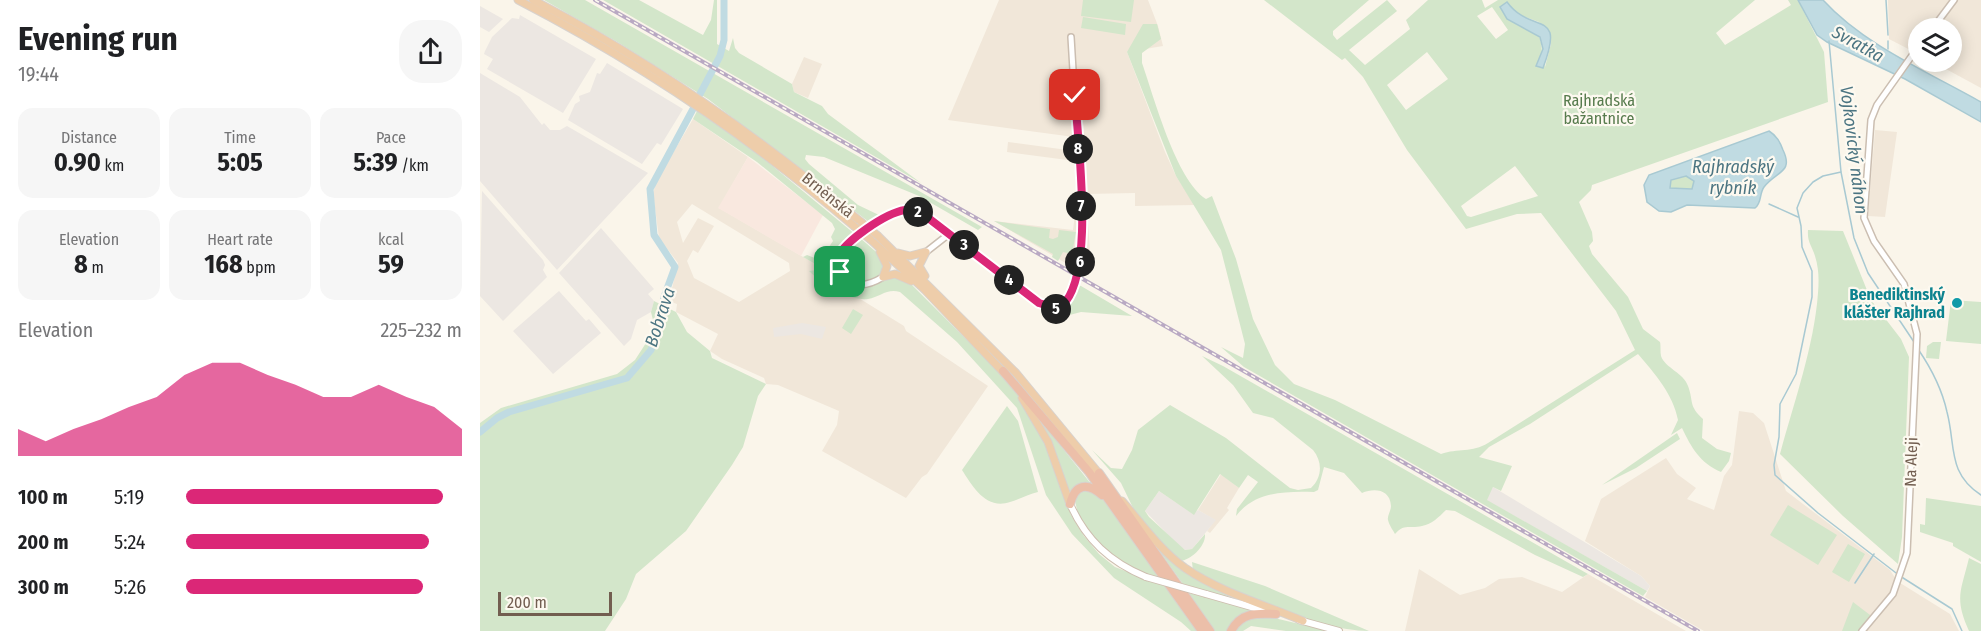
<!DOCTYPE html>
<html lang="en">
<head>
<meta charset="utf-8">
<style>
	body { margin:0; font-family:"Fira Sans Condensed",sans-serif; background:#f6f6f6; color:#202124; height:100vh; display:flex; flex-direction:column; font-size:22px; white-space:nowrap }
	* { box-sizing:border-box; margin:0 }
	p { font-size:20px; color:#757577 }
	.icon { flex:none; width:33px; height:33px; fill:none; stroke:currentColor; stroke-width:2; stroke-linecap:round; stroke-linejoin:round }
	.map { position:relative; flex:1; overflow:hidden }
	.sheet { display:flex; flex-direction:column; background:#fff; width:480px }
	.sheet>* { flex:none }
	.tools { position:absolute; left:1428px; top:18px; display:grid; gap:12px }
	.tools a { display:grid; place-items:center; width:54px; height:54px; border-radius:50%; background:#fff; box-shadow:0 3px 15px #0003; font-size:30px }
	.scale { position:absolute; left:18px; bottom:15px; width:114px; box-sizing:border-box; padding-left:6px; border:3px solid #725e50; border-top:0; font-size:16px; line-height:21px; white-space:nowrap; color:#725e50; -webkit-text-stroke:4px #fdf9f0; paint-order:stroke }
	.pin { position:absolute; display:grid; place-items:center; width:51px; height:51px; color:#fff; margin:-26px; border-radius:12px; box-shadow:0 3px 9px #0006 }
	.km { position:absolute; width:30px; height:30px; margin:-15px; border-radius:50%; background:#222; color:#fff; font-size:16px; line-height:30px; text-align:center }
	.round { display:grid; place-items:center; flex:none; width:63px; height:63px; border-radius:24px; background:#f6f6f6 }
	.headline { display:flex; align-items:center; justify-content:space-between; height:102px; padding:0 18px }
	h1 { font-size:33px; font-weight:700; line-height:45px }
	.stats { display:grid; grid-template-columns:repeat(3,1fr); gap:9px; height:102px; padding:6px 18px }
	.stats div { display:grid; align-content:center; border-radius:15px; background:#f6f6f6; text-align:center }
	.stats b { font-size:26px; font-weight:700 }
	.stats small { font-size:16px; font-weight:400 }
	.stats p { font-size:16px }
	.chart { height:168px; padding:12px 18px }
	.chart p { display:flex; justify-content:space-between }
	.chart svg { width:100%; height:108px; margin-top:6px; fill:#db2777; opacity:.7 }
	ul { padding:0 18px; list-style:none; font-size:20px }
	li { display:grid; grid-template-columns:96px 72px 1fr; align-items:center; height:45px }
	li i { height:15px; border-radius:8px; background:#db2777 }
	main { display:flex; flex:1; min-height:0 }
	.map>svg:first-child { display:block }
	.residential { fill:#f1e7d9; fill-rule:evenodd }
	.commercial { fill:#f9e8df }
	.industrial { fill:#ece7e2 }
	.green { fill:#d3e6ca; fill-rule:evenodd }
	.water { fill:#c0dbe2; stroke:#a8c9d2; stroke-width:1.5; fill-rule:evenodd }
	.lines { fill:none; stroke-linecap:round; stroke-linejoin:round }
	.stream { stroke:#a8c9d2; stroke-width:1.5 }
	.river { stroke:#c0dbe2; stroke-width:7 }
	.tertiary-casing { stroke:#cbbeb1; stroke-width:8 }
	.secondary-casing { stroke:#cdbeaf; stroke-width:8 }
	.trunk-casing { stroke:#d8d2ce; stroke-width:9 }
	.motorway-casing { stroke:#d8d2ce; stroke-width:10 }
	.tertiary { stroke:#fff; stroke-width:5 }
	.secondary { stroke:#fff; stroke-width:6 }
	.trunk { stroke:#eecdaa; stroke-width:7 }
	.motorway { stroke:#ecbfa9; stroke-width:8 }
	.rail-casing { stroke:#b9a9c3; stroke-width:4 }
	.rail { stroke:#fdf9f0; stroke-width:1.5; stroke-dasharray:4.5; stroke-linecap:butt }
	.tertiary-bridge-casing { stroke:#cbbeb1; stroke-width:8; stroke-linecap:butt }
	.secondary-bridge-casing { stroke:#cdbeaf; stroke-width:8; stroke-linecap:butt }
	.trunk-bridge-casing { stroke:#d8d2ce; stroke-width:9; stroke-linecap:butt }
	.tertiary-bridge { stroke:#fff; stroke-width:5 }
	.secondary-bridge { stroke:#fff; stroke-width:6 }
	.trunk-bridge { stroke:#eecdaa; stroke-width:7 }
	.route-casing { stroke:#fff; stroke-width:12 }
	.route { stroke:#db2777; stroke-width:8 }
	.culture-dot { fill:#0f9aa8; stroke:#fdf9f0; stroke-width:2 }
	.labels { text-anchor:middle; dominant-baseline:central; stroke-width:4.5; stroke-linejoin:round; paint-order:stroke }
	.park-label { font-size:16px; fill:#577b4d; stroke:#fdf9f0 }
	.street-label { font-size:16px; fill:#725e50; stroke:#fdf9f0 }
	.culture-label { font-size:16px; font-weight:bold; fill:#0d838f; stroke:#fdf9f0; text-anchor:end }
	.water-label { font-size:18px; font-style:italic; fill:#4c7582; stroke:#fdf9f0 }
</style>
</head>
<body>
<main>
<section class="sheet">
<div class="headline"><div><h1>Evening run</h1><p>19:44</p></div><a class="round"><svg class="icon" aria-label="share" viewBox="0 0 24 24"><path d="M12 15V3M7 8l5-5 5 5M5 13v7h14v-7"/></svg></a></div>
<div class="stats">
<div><p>Distance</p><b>0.90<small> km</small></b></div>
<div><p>Time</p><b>5:05</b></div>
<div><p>Pace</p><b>5:39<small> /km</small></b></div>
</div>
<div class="stats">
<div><p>Elevation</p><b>8<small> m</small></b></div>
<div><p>Heart rate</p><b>168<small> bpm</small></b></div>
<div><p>kcal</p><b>59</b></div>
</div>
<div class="chart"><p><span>Elevation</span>225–232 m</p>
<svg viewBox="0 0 160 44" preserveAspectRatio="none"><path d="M0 44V33L10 38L20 33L30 29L40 24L50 20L60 11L70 6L80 6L90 11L100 15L110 20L120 20L130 15L140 20L150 24L160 33V44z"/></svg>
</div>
<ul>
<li><b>100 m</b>5:19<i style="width:93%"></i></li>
<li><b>200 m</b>5:24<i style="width:88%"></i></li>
<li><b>300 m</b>5:26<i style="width:86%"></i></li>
</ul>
</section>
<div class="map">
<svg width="1501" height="631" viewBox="0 0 1501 631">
	<rect width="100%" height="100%" fill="#faf5ea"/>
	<path class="residential" d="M519 0H668L678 26 683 46 647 52 685 152 696 176 715 205 655 206V193L606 194 610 251 606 275 514 221 593 230 597 199 595 161 527 152 528 142 595 151 594 137 468 120Z
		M1408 0H1501V88L1453 62H1472V28H1438V54L1409 39Z
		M324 57 342 64 328 98 314 92 312 84Z
		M213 119 268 157 239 208 337 265 351 264 354 260 355 270 330 271 348 288 377 297 424 326 426 331 508 386 447 474 442 477 426 498 342 451 357 425 359 411 298 385 286 384 284 378 242 359 230 351 238 334 196 312 197 304 189 301 198 263 179 238 173 193 177 180ZM212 204 309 263 310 271 259 302 214 278 207 261 213 250 218 253 234 226 218 218 203 243 197 222Z
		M1395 130 1417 132 1405 217 1388 216Z
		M1259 411 1273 413 1284 423 1306 491 1410 570 1417 581 1470 614 1479 631H1224L1165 597 1170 586 1161 576 1105 541 1121 499 1186 458 1197 474 1216 488 1207 499 1234 510 1244 476 1252 465Z
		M741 474 759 488 747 508 749 510 730 533 727 531 735 520 718 510Z
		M939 569 980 595 1005 588 1019 579 1042 577 1082 592 1108 574 1206 631H925Z"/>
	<path class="commercial" d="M268 157 343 215 321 256 238 208Z"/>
	<path class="industrial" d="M0 6 23 19 9 32 0 27Z
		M40 15 116 59 83 113 7 69 13 59 4 54 5 51 12 37 32 18 39 19Z
		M127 63 203 109 181 145 177 143 162 164 88 120 95 104 100 101 99 96 110 92 117 73 120 74Z
		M0 73 40 97 62 125 64 123 70 130H80L87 126 168 173 77 270 0 181Z
		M2 191 63 260 65 265 63 270 67 277 23 321 0 296Z
		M121 228 174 289 168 294 174 301 171 312 157 320 151 339 144 346 79 273Z
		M79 291 106 321 109 319 121 333 73 374 33 331Z
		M322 323 346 327 342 339 321 334 294 337 293 328Z
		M1013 487 1161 576 1170 586 1167 591 1006 500Z
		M679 491 713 514 718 510 736 520 712 549 705 550 697 544 665 511Z"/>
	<path class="green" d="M64 0H105L502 227 498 230 439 196 344 157 326 155 325 159 329 164 378 205 401 216 389 222 228 99 139 43Z
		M123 0H159L223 35 231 20 234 0H237V44L249 51 253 38 255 48 259 53 312 84 314 92 342 106 348 114 441 183Z
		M603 0H654L651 22 601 16Z
		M784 0H889L853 31V35L857 40 907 0 917 11 869 50 885 65 930 29 926 20 948 0H1002L1005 8 1018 0H1275L1236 33 1245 45 1311 5 1308 0H1318L1344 52 1348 102 1112 185 1111 190 1099 202 1112 232 1113 241 1109 246 1112 254 1148 297 1163 329 1180 342C1181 346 1180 351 1181 356 1185 368 1204 373 1208 386 1214 402 1208 405 1223 419L1222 438 1237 449 1251 453 1249 461 1241 472C1220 463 1211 447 1202 428L1191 435 1198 420C1193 394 1175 374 1158 354L1050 424 1009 447 999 457 1032 466 1021 491 1013 487 1007 500 1167 591 1163 596 764 367 741 347 763 358 765 344 741 250 696 176 647 52 663 24H677L681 39 662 53V63C674 97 696 180 726 199L732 196 756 259 773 319 795 365 814 384 855 400 961 454C978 448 992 453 1008 443L1155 350 1136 311 1061 213 1037 214 986 229 927 150 883 77 865 58 862 60ZM1027 2 1037 14 1059 22 1071 44 1065 67C1060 55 1064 46 1058 34L1027 19 1020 7ZM1012 7 1028 30 1016 39 997 16ZM947 52 968 79 926 110 907 85ZM1035 166 1058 196 991 217 987 216 981 206Z
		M603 17 646 24 645 35 601 28Z
		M217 111 277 153 376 235 361 248 351 264 337 265 323 257 327 255 340 260 353 241 351 237 355 229 352 223 277 162 213 119Z
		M1206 175 1214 181 1212 189 1190 188 1191 180Z
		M514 221 570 229 569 238 573 239 578 237 579 230 596 232 592 254 583 252 578 261 572 257 573 254Z
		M1328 230 1363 231 1391 300 1421 339 1429 357 1422 537 1418 564 1363 516 1300 454C1314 402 1334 347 1338 293 1339 280 1339 269 1335 256 1332 246 1327 242 1328 230Z
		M379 237 402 257 405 264 401 275 391 280 372 281 361 268 366 248Z
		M350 268 372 285 390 286 413 276 430 283 509 362 539 396 560 430 591 515 604 536 619 554 635 567 687 587 717 631H711L701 622 634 578 592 534 566 495 537 408 477 342 420 292C407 288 400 297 388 299 371 302 340 282 329 271Z
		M596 285 601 286 652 316 601 312 582 317Z
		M1471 300 1501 302V344L1466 341Z
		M174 301 196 312 207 332 230 351 232 358 286 384 278 396 263 447 252 465 206 531 156 574 146 599 125 631H0V423L21 408 137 374 155 360 166 343 174 324 171 312Z
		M373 309 383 315 371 334 362 328Z
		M1461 342 1459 359 1446 358 1447 346 1453 342Z
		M722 356 743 366 1108 574 1103 577 1055 555 975 511 966 510C959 517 952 524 942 526 930 529 924 523 915 534 913 530 909 525 908 520 907 516 911 511 911 506 910 489 894 488 882 493L864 473 844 467 838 490 834 492C805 491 774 492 756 516L757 509 778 482 768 475 759 488 740 474 714 515 679 491 665 511 669 517 705 550 712 549 725 534C726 546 711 560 700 561L688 551 655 512 641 483 612 450 631 468 642 469 652 450 658 430 690 405 746 438 810 488 818 490 831 488C842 478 843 462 833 450L793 418 773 413 753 385Z
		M527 406 538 421 558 492C549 494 540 499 530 502 506 510 493 487 482 470Z
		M564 425 611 484 597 486 590 498 563 428Z
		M1197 433 1200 439 1156 468 1122 485Z
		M603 488 619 494 680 578C644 567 598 541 595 498Z
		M1446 498 1501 506V562L1473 546V543L1440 532V524L1445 525Z
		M1308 505 1357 535 1338 565 1290 535Z
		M1368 544 1385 554 1369 582 1352 572Z
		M678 549 709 574 776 605 703 584Z
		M1489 558 1501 564V631H1489C1474 598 1481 591 1489 558Z
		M712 562 785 586 889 631C839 631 758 594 713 571Z
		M709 593 776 611 749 631H734Z
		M1373 602 1394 618 1382 631H1362Z
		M782 615 849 631H806L771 626 763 631H753L762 620Z"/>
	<path class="water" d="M1318 0H1343C1384 45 1448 72 1501 102V122L1425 79 1347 42 1337 35Z
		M1027 2C1052 36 1086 7 1063 68L1056 66 1063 49 1060 37 1027 19 1020 7Z
		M1289 131C1297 136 1300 142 1303 150 1314 173 1296 171 1284 187 1279 194 1282 203 1275 208L1207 205 1191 212 1179 211 1167 202 1164 185 1169 175ZM1206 176 1214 181 1212 189 1190 188 1191 180Z"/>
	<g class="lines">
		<path class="stream" d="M1406 0 1408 35
			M1349 41 1361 172 1374 238 1388 273 1434 342
			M1408 41V49
			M1361 172 1343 176 1333 182 1323 193 1317 208 1321 226 1322 247 1332 271V297L1316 374 1300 404 1299 437 1294 465 1295 475 1338 513 1420 576 1472 609 1482 631
			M1289 204 1318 217
			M1438 349C1451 368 1462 389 1467 412 1476 446 1467 473 1501 495
			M1375 583 1394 554"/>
		<path class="river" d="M220 94 240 56 244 40V0
			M0 432 17 418 29 412 147 378 171 350 177 335 184 297 195 267 174 235 170 189 213 109"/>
		<defs>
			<path id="tertiary" d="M1453 28 1474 0
				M591 37 603 237 598 271
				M446 252 469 234
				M403 277C385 288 371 288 358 270 351 247 404 213 425 210 431 209 437 211 443 214L569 309C586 310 590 299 594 285
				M1382 631 1413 594 1427 553 1437 334 1424 284 1394 241 1384 218 1391 120 1397 105 1438 47"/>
			<path id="secondary" d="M590 504C606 540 630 562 666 577
				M726 594 789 612
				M819 620 859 631"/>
			<path id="trunk" d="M38 0C158 62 271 138 374 226
				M53 0C171 61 279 137 381 222
				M398 236 536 373 621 476
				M391 240 445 290 525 374
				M400 252 407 266 403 277
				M418 253 430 256 445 252
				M445 276 439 266 446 252
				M403 277 415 274 431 281
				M542 398 568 442 590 504
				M642 501C662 524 680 550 705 568 740 592 785 605 823 621"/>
			<path id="motorway" d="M523 371 609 472 722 631
				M619 473 730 631
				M590 504C595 484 607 482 622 495
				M751 631C761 612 777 613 796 614"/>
		</defs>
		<use href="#tertiary" class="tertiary-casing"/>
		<use href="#secondary" class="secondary-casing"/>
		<use href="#trunk" class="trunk-casing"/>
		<use href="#motorway" class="motorway-casing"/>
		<use href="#tertiary" class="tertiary"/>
		<use href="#secondary" class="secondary"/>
		<use href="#trunk" class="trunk"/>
		<use href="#motorway" class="motorway"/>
		<defs>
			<path id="rail" d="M115 0 1218 631"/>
		</defs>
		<use href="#rail" class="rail-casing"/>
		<use href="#rail" class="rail"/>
		<defs>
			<path id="tertiary-bridge" d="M594 285 598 271"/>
			<path id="secondary-bridge" d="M666 577 726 594"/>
			<path id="trunk-bridge" d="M381 222 398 236
				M374 226 391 240"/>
		</defs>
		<use href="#tertiary-bridge" class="tertiary-bridge-casing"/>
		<use href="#secondary-bridge" class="secondary-bridge-casing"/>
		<use href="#trunk-bridge" class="trunk-bridge-casing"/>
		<use href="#tertiary-bridge" class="tertiary-bridge"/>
		<use href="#secondary-bridge" class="secondary-bridge"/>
		<use href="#trunk-bridge" class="trunk-bridge"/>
	</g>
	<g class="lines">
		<defs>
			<path id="route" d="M360 272 357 259C364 241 406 213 425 210 431 209 438 211 443 214L559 303 578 309C618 283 597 140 595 95"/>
		</defs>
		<use href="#route" class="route-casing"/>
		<use href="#route" class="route"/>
	</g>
	<circle class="culture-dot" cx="1477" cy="303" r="6"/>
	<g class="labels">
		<g class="park-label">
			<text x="1119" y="100">Rajhradská<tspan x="1119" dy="18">bažantnice</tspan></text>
		</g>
		<g class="street-label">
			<text transform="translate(348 195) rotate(39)">Brněnská</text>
			<text transform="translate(1431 462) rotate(-88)">Na Aleji</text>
		</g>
		<g class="culture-label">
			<text x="1465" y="294">Benediktinský<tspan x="1465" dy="18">klášter Rajhrad</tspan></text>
		</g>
		<g class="water-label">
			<text transform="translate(1378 44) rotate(29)">Svratka</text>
			<text transform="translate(1374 150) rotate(83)">Vojkovický náhon</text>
			<text x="1253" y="167">Rajhradský<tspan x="1253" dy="21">rybník</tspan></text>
			<text transform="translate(180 317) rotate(-72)">Bobrava</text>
		</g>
	</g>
</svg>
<div class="tools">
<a><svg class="icon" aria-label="layers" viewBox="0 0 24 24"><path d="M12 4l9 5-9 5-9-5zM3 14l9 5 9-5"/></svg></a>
</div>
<div class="scale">200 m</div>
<div class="pin" style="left:360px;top:272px;background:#1e9e55"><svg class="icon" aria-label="arrive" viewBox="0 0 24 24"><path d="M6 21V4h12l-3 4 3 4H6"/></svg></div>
<div class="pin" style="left:595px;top:95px;background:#d93025"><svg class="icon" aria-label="check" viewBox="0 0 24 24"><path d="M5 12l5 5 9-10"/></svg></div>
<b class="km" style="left:438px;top:212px">2</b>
<b class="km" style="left:484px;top:245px">3</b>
<b class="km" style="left:529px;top:280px">4</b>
<b class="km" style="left:576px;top:309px">5</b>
<b class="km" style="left:600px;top:262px">6</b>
<b class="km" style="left:601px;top:206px">7</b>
<b class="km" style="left:598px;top:149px">8</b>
</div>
</main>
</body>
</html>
